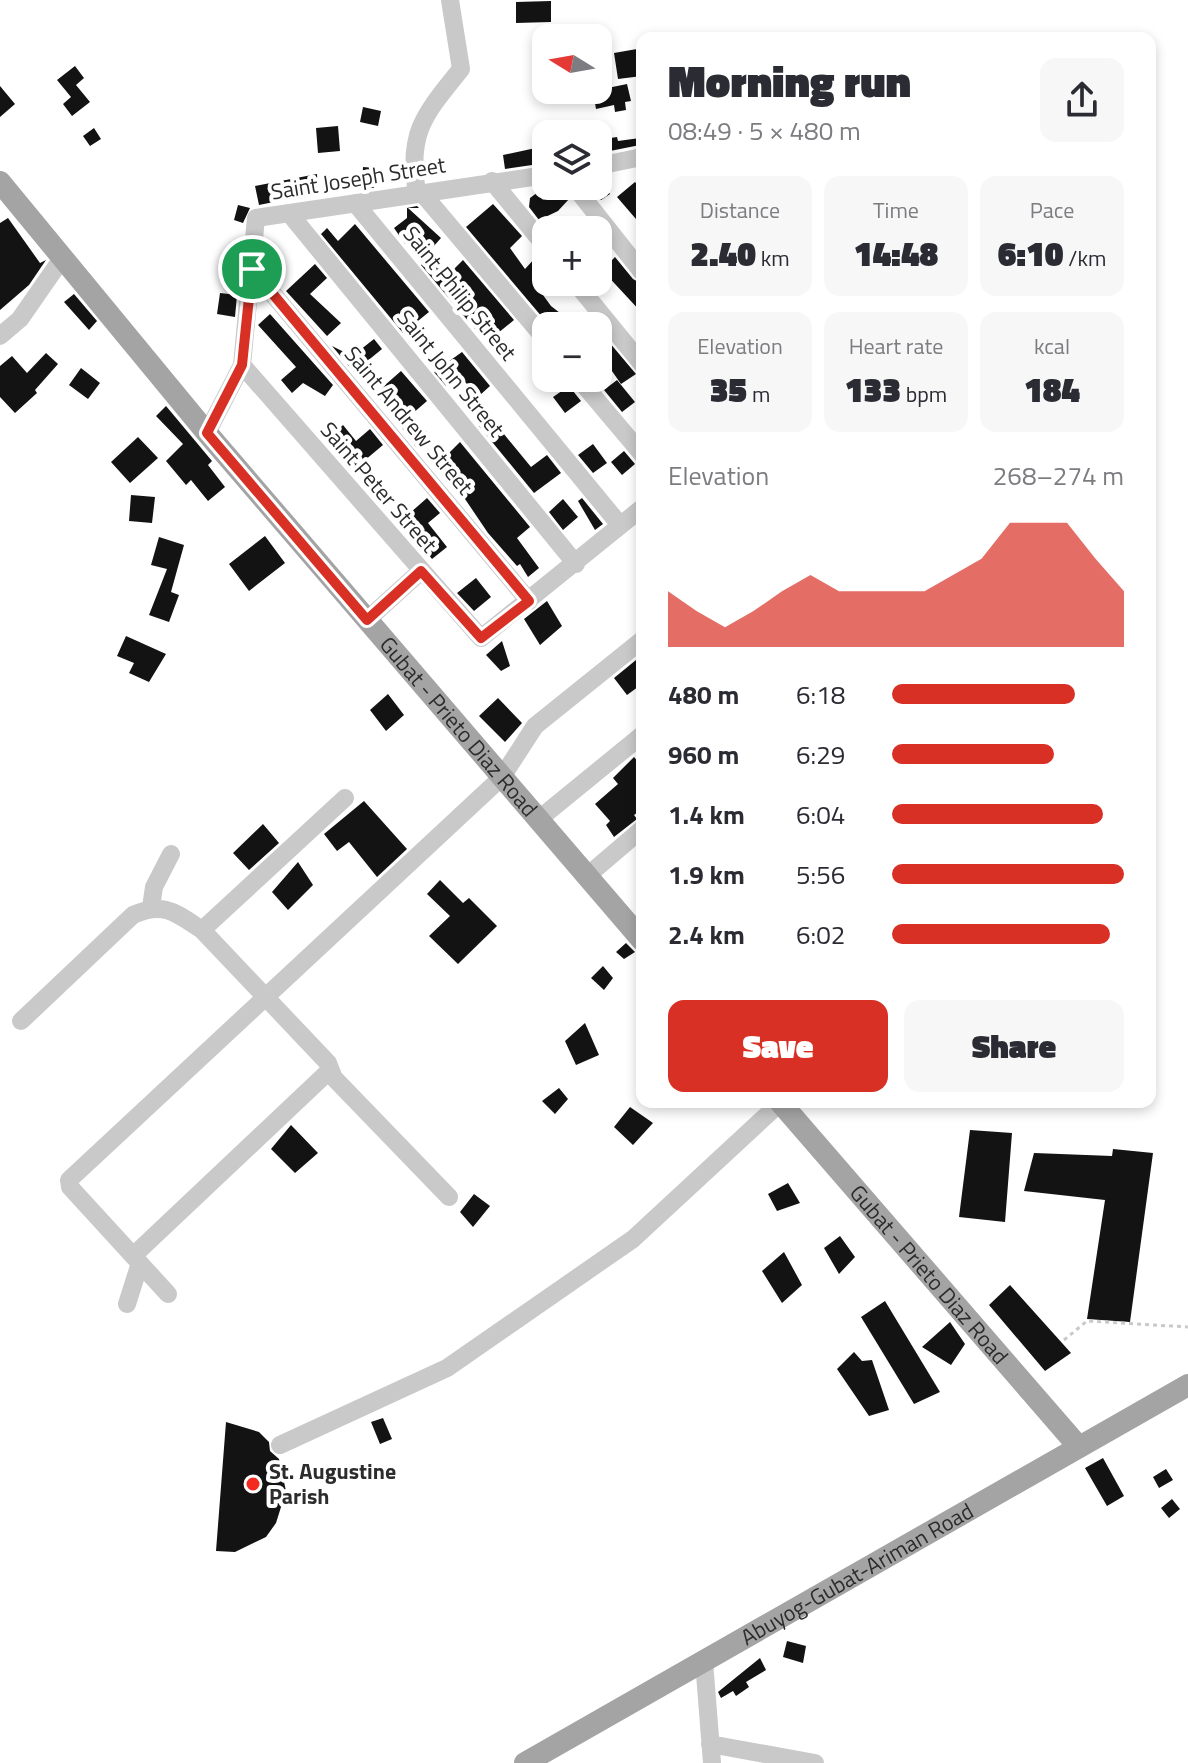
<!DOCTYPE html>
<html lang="en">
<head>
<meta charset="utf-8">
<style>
	body { margin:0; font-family:"Titillium Web",sans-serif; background:#f7f7f7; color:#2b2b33; height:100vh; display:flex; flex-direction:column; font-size:30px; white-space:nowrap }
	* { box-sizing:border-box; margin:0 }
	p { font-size:26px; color:#7c7c81 }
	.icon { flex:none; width:44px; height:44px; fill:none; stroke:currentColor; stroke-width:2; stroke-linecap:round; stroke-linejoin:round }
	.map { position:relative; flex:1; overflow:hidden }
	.details { position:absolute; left:636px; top:32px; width:520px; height:1076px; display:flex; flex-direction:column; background:#fff; border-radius:16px; box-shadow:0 4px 12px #0003 }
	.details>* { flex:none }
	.needle { width:52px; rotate:281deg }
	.buttons { position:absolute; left:532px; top:24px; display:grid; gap:16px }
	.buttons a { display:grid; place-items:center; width:80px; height:80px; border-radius:16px; background:#fff; box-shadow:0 4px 12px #0003; font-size:40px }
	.pin { position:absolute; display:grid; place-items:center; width:68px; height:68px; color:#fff; margin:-34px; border:4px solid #fff; border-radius:50%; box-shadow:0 2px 8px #0007 }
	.round { display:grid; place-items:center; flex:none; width:84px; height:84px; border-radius:16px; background:#f7f7f7 }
	.overview { display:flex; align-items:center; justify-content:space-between; height:136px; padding:0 32px }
	h1 { font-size:44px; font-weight:800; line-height:60px }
	.metrics { display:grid; grid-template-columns:repeat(3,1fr); gap:12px; height:136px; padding:8px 32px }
	.metrics div { display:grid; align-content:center; border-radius:16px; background:#f7f7f7; text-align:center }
	.metrics b { font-size:34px; font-weight:800 }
	.metrics small { font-size:22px; font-weight:400 }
	.metrics p { font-size:22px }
	.chart { height:224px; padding:16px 32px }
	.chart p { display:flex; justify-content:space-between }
	.chart svg { width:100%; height:144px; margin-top:8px; fill:#d93025; opacity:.7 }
	.button { display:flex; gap:16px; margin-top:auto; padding:16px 32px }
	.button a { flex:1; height:92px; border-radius:16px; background:#d93025; color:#fff; font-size:32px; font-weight:800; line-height:92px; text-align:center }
	.button a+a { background:#f7f7f7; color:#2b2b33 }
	ul { padding:0 32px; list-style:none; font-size:26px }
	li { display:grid; grid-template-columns:128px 96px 1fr; align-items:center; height:60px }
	li i { height:20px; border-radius:10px; background:#d93025 }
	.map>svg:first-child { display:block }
	.building { fill:#131313 }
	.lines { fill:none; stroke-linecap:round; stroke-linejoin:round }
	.path { stroke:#c9c9c9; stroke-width:3; stroke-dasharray:4 4; stroke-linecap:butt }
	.minor { stroke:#c9c9c9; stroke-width:18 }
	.major { stroke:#a4a4a4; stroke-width:22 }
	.route-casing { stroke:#fff; stroke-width:16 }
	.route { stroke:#d93025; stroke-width:10 }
	.poi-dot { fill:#f22a20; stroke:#fff; stroke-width:3 }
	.labels { text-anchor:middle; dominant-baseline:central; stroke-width:8; stroke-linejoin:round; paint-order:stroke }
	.street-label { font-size:22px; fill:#2c2c2c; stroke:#fff }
	.poi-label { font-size:22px; font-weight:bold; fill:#2c2c2c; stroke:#fff; text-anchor:start }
</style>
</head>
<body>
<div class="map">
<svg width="1188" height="1763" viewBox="0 0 1188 1763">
	<rect width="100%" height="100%" fill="#fff"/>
	<path class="building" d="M551 1V22L516 23V2Z
		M637 49 642 76 618 79 614 53Z
		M75 66 84 78 76 85 90 102 72 116 63 104 71 97 57 80Z
		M627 84 631 101 625 102 626 110 615 112 614 105 596 109 593 91Z
		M0 86 15 104 0 117Z
		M363 107 381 111 378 126 360 122Z
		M338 126 340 151 318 153 316 128Z
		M94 128 101 139 90 146 83 136Z
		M617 137 618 141 640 138V145L600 153 598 140Z
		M545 146 546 163 505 169 503 155Z
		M363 167 376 168 374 188 362 187Z
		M317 174 318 193 259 205 255 186Z
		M599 180 610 194 601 200 590 187 598 186Z
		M635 182 642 190V226L617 197Z
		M556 186 562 187 569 199 558 211 539 220 529 207 530 198 538 192 543 200Z
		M493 204 522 236 510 248 525 269 536 257 546 266V272L535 284 551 306 565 317 556 326 548 324 466 227Z
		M238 205 250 208 243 223 234 220Z
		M417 206 419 208H408L441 238 425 256 408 241 405 244 394 228 407 218V208Z
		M8 218 40 263 46 260 29 285 0 310V223Z
		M355 224 429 312 403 333 321 234 327 228 338 241Z
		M233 245 241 247 239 272 230 271Z
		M432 256 447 276 463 260 514 320 498 333 488 319 475 329 421 265Z
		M615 257 633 279 642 284V313L602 270Z
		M315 264 327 278 310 294 341 323 327 336 286 291Z
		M220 293 237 295 235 317 217 314Z
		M74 294 97 321 89 330 64 302Z
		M270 314 333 385 325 396 303 383 292 393 281 380 296 367 258 325Z
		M598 329 636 374 621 384 598 351Z
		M374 339 382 349 354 372 332 346 348 354 358 347 360 350Z
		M462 352 490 386 479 396 459 376 446 386 434 372Z
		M46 353 58 364 35 390 37 393 15 413 0 397V366L12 356 27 373Z
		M81 368 100 383 88 399 69 385Z
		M401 371 427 401 412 414 430 436 416 447 376 393Z
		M617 380 635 402 622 412 604 390Z
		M569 386 581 401 565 413 553 397Z
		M166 406 212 461 208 465 225 487 208 501 191 480 186 485 166 461 183 444 156 416Z
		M490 417 531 467 547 455 561 473 534 493 479 426Z
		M343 425 356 441 370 429 383 445 352 471 326 441Z
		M138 437 158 458 130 483 111 462Z
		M460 442 530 527 517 538 539 568 528 577 520 564 517 566 488 533 440 462Z
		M593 444 607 463 593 473 578 455Z
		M624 451 635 464 622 475 611 462Z
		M131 495 155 497 152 523 129 521Z
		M427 498 440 513 428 523 447 547 432 559 402 520Z
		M582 498 603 524 595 530 578 501Z
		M563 499 578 517 563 530 549 512Z
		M265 536 285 563 249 591 229 564Z
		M159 537 184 545 171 592 179 595 169 622 149 615 167 569 151 565Z
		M476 578 491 597 474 611 457 593Z
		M547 601 562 626 540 645 524 619Z
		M126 636 166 654 149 682 129 673 134 663 117 656Z
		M502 641 510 666 501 671 486 655Z
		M636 660 642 668V684L627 695 614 678Z
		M388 694 404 715 386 731 370 710Z
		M498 698 522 723 505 742 479 716Z
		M634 757 642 766V809L634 815 637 819 614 837 606 825 610 821 595 804 618 784 613 778Z
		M364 801 407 849 377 877 349 842 337 851 324 834Z
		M263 824 279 843 249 870 233 853Z
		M298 862 313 885 288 910 272 892Z
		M440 880 463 903 469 898 497 926 458 964 429 936 450 916 427 894Z
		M626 943 635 952 624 959 616 952Z
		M603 966 613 978 604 990 591 978Z
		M585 1023 599 1055 576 1065 565 1041Z
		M559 1088 568 1099 555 1114 542 1101Z
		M630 1107 653 1123 633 1145 614 1127Z
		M291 1125 318 1153 295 1173 271 1149Z
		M970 1130 1012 1133 1005 1222 959 1217Z
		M1113 1149 1153 1153 1130 1322 1087 1319 1105 1200 1024 1191 1034 1153 1112 1156Z
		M788 1183 800 1203 777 1211 768 1194Z
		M474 1194 490 1206 473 1227 460 1212Z
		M840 1236 855 1257 839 1274 824 1248Z
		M784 1252 802 1285 782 1303 762 1271Z
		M1010 1285 1071 1353 1045 1371 989 1305Z
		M885 1301 940 1392 914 1404 861 1317Z
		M950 1322 965 1344 951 1365 922 1347Z
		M854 1352 862 1361 872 1360 889 1410 869 1416 837 1369Z
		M383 1418 392 1439 380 1444 371 1422Z
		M226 1422 259 1432 269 1442 270 1451 279 1459 286 1491 276 1523 266 1537 235 1552 216 1551Z
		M1103 1458 1124 1496 1107 1506 1085 1468Z
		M1166 1469 1173 1480 1159 1488 1153 1477Z
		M1172 1499 1180 1509 1169 1518 1161 1508Z
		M787 1641 806 1646 803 1663 783 1657Z
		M760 1658 766 1670 746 1682 749 1687 736 1696 733 1691 721 1698 718 1692Z"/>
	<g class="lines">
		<path class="path" d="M1064 1340 1087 1321 1188 1327"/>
		<path class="minor" d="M598 166 642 157
			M492 181 546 247
			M574 186 642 272
			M417 193C407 133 424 115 461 69L450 0
			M422 193 546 340
			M355 203 620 525
			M289 213 576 564
			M252 269 529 601
			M575 282 642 364
			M0 336 20 319 63 257
			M242 365 481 638 642 508
			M578 378 642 454
			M207 433 242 365 256 218 546 175
			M367 620 421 571
			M345 798 202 930 328 1063 334 1078 449 1197
			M539 819 642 735
			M587 876 642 829
			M151 907 154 887 171 854
			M21 1021 133 915C164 901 176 913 202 930
			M133 1256 330 1070
			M168 1294 70 1187 69 1180 502 777 535 726 642 640
			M127 1304 140 1263
			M280 1445 447 1368 633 1239 781 1102
			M704 1661 712 1763
			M710 1744 815 1763"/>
		<g class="major">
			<path id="s1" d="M0 182 207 433 642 940"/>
			<path id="s2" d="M780 1102 1078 1446"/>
			<path id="s3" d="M525 1763 1188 1385"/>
		</g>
	</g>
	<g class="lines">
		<defs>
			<path id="route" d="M252 269 529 601 481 638 421 571 367 620 207 433 242 365Z"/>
		</defs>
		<use href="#route" class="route-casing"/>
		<use href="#route" class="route"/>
	</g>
	<circle class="poi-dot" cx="253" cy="1484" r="8"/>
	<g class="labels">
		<g class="street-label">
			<text transform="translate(358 178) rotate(-9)">Saint Joseph Street</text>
			<text transform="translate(460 293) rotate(51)">Saint Philip Street</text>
			<text transform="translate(451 373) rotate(51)">Saint John Street</text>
			<text transform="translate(409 420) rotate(50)">Saint Andrew Street</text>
			<text transform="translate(379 487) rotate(49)">Saint Peter Street</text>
			<text stroke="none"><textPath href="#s1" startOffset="712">Gubat - Prieto Diaz Road</textPath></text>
			<text stroke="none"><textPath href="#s2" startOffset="228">Gubat - Prieto Diaz Road</textPath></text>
			<text stroke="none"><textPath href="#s3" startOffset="382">Abuyog-Gubat-Ariman Road</textPath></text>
		</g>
		<g class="poi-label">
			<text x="269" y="1471">St. Augustine<tspan x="269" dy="25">Parish</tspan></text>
		</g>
	</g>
</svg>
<div class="buttons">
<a><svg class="needle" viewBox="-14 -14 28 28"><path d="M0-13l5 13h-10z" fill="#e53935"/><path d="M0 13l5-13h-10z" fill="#7c7c81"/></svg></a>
<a><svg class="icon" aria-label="layers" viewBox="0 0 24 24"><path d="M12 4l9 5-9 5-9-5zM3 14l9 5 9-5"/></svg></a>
<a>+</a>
<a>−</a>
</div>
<div class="pin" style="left:252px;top:269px;background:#1e9e55"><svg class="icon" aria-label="arrive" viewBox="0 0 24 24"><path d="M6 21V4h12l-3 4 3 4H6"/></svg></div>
<section class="details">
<div class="overview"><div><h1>Morning run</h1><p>08:49 · 5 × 480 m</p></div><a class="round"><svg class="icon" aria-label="share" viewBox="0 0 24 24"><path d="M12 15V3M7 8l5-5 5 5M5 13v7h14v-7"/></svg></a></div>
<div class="metrics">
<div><p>Distance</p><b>2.40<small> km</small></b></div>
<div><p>Time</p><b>14:48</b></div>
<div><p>Pace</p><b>6:10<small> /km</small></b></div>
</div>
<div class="metrics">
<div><p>Elevation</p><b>35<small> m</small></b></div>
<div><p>Heart rate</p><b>133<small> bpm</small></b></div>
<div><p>kcal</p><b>184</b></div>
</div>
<div class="chart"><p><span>Elevation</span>268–274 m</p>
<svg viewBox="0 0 160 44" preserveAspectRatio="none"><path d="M0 44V27L10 33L20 38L30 33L40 27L50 22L60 27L70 27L80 27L90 27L100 22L110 17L120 6L130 6L140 6L150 17L160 27V44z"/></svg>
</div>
<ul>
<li><b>480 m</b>6:18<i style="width:79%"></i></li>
<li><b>960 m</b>6:29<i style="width:70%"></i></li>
<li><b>1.4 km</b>6:04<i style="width:91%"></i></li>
<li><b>1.9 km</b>5:56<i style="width:100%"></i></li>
<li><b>2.4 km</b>6:02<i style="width:94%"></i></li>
</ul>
<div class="button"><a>Save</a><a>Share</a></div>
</section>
</div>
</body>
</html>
